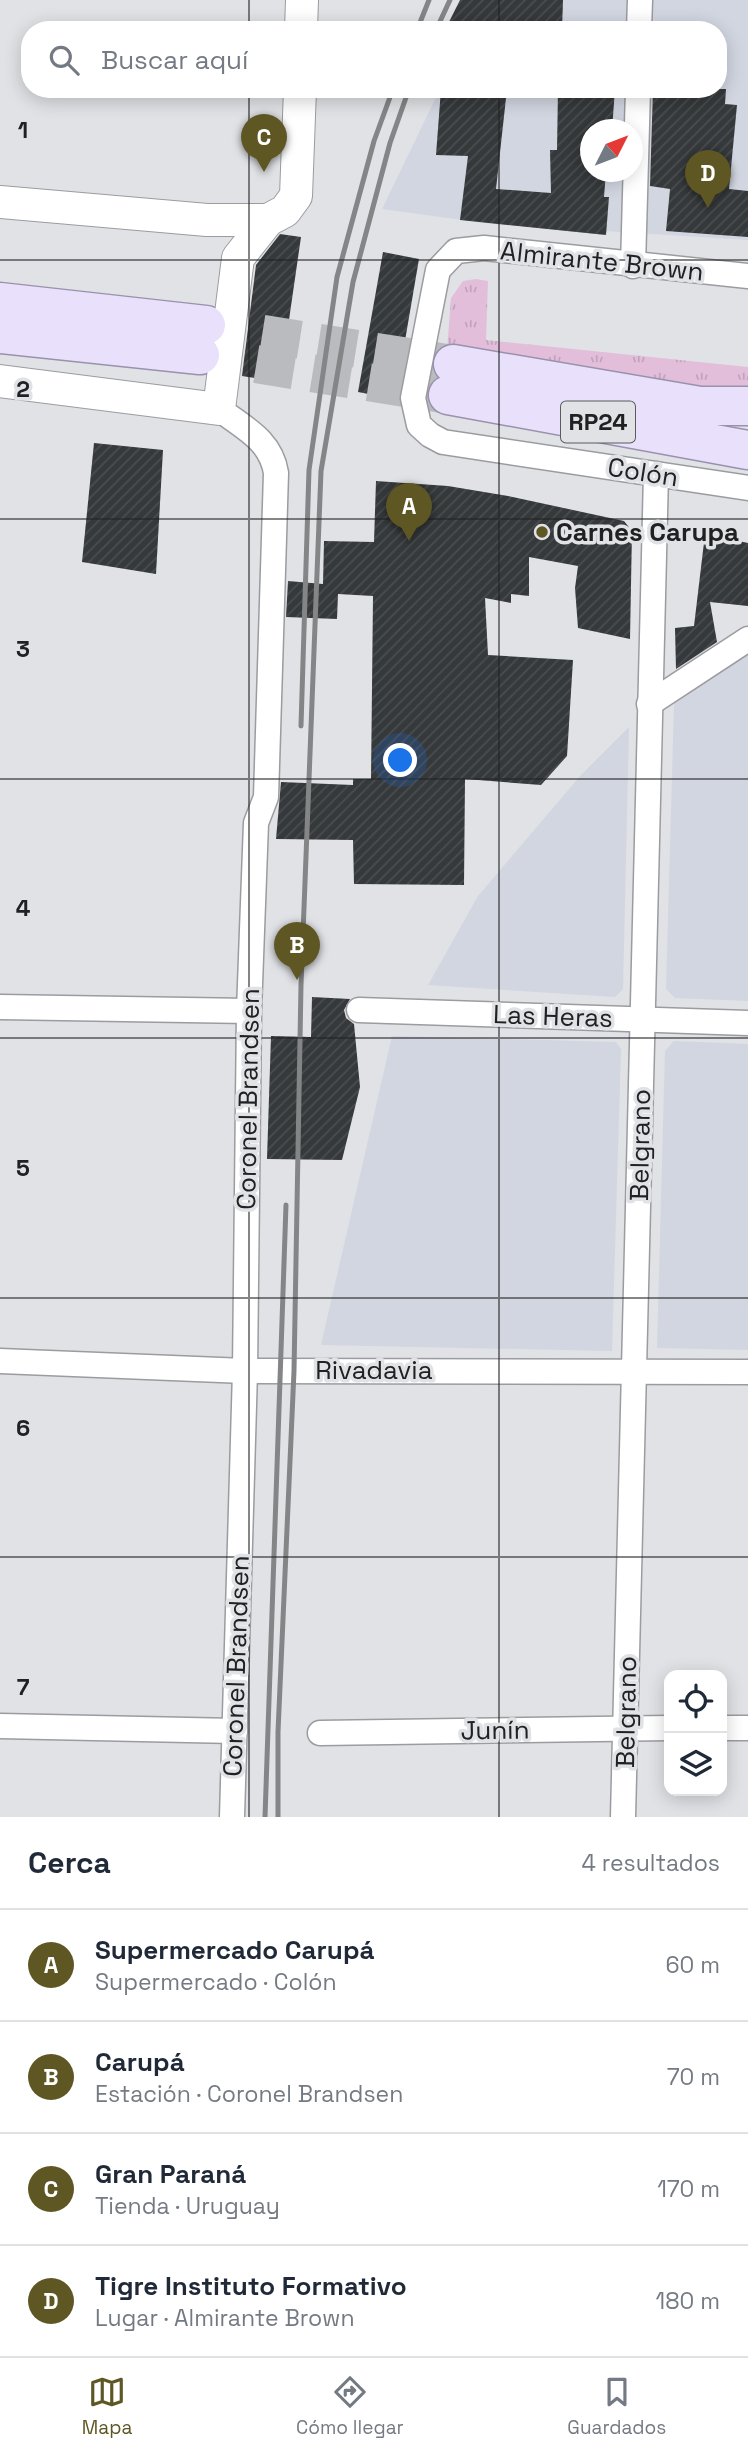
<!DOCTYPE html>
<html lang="es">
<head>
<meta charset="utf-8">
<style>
	:root { --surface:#fff; --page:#f6f6f7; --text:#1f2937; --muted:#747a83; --line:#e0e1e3; --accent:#5e5724 }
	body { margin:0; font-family:"Space Grotesk",sans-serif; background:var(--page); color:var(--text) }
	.controls { position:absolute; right:21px; bottom:21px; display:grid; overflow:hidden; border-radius:14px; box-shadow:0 4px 18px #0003 }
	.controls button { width:63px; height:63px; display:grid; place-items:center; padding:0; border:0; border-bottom:2px solid var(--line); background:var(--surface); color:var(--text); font:35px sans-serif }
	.compass { position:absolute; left:580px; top:119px; width:63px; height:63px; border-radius:50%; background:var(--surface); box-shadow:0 4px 18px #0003; rotate:48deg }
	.you { position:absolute; left:401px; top:761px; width:24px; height:24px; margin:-18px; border:5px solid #fff; border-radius:50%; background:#1a73e8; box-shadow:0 0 0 10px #1a73e833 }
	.badge { display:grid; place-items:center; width:46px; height:46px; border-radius:50%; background:var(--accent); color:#fff; font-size:23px; font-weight:700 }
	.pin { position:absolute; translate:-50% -58px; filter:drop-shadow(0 2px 4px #0008) }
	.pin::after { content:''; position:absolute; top:37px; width:24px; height:21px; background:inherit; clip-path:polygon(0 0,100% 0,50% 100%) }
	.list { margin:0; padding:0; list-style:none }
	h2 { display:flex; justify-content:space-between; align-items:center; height:91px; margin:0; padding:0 28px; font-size:30px }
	h2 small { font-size:23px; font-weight:400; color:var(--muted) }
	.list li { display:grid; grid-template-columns:46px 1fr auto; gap:21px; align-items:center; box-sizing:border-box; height:112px; padding:0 28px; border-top:2px solid var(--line) }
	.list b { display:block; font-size:26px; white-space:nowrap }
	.list p { margin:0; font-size:23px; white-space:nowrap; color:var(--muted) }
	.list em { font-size:23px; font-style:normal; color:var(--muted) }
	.icon { flex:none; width:38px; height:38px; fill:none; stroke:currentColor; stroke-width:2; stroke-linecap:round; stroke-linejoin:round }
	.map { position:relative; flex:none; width:748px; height:1817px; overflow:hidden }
	.search { position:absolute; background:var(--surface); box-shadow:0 4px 18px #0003; left:21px; right:21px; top:21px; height:77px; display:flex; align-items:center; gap:18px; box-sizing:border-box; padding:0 24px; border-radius:28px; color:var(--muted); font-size:26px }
	.sheet { height:539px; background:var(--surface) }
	nav { display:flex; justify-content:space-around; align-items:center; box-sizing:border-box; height:98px; border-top:2px solid var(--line); background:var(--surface); font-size:19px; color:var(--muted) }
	nav a { display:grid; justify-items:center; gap:4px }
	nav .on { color:var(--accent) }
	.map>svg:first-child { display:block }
	.built { fill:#d2d6e1; fill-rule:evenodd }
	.park { fill:url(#park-tufts) }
	.building { fill:url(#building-hatch) }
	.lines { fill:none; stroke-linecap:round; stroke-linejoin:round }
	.primary-tunnel { stroke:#babbbf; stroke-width:38; stroke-dasharray:38 19; stroke-linecap:butt }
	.minor-casing { stroke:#9a9ca0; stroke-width:27 }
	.tertiary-casing { stroke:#9a9ca0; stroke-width:34 }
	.primary-casing { stroke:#9a91ad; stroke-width:41 }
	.minor { stroke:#fff; stroke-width:24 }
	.tertiary { stroke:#fff; stroke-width:32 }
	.primary { stroke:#e9e1fb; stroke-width:38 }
	.rail { stroke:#838587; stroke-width:5 }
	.grid { fill:none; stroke:#202122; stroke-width:2; stroke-opacity:0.55 }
	.poi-dot { fill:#5e5724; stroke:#e0e2e6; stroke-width:2.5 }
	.labels { text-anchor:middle; stroke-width:7; stroke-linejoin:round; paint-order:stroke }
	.shield { fill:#e0e2e6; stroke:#5a5b5d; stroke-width:2 }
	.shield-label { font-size:24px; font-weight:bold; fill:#202122 }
	.street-label { font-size:26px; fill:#202122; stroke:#e0e2e6 }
	.poi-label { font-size:26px; font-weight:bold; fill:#202122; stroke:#e0e2e6; text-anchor:start }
	.grid-label { font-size:23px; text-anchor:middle; font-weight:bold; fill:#202122; stroke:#e0e2e6; stroke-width:7; stroke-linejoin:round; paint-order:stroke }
</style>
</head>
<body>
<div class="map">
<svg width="748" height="1817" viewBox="0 0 748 1817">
	<defs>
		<pattern id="park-tufts" width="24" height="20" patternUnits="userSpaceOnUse" patternTransform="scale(1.75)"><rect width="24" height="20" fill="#e3bedb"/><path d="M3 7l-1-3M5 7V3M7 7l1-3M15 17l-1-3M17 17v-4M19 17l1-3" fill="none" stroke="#c2a3bc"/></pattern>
		<pattern id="building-hatch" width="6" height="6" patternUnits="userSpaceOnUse" patternTransform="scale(1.75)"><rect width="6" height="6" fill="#36393b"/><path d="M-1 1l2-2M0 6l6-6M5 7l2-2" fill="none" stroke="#4a4d4e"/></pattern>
	</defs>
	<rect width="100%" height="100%" fill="#e0e2e6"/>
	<!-- built -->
	<g class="built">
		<path d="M484 0H748V240L492 224 382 209 440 89H718V30H469ZM590 130H632V172H590Z"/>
		<path d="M748 652V1001L675 998 666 989 674 704Z"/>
		<path d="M629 727 623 989 615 997 428 985 478 896 581 775Z"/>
		<path d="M392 1036 616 1042 621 1049 612 1351 321 1345Z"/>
		<path d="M674 1041 748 1044V1350L657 1348 665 1051Z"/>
	</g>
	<!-- park -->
	<path class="park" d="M476 279 488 281 486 340 748 367V389L719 391 447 350 451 298 463 281Z"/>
	<!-- building -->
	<g class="building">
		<path d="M460 0H563L562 30H445Z"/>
		<path d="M441 89H507L496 189 551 193 550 150H557L558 89H615L612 130H591V172H606L604 197H609L606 235 460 220 468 156 436 155Z"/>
		<path d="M653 89H726L725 104 737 105 729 189 748 191V237L666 231 670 189 650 186Z"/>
		<path d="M280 234 301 237 280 382 242 376 256 265Z"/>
		<path d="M383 252 419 259 395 399 358 392Z"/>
		<path d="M94 443 163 450 156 574 82 562Z"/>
		<path d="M376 481 448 486 508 496 624 521 632 531 630 639 578 628 575 588 578 566 529 557V596L511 594V603L485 598 488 655 573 660 567 756 541 785 465 779 464 885 354 884 353 840 276 839 281 782 353 785V779H371L373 596 338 594 337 619 286 617 288 581 323 584 324 541 374 542Z"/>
		<path d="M705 534 748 543V606L710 602 717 642 676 669 675 628 694 626Z"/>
		<path d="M312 997 350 999 344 1010 346 1018 354 1024 360 1087 342 1160 267 1159 271 1036 311 1037Z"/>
	</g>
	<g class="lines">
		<!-- primary-tunnel -->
		<g class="primary-tunnel">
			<path d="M206 325 453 364"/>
			<path d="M200 355 448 395"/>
		</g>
		<defs>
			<g id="minor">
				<path d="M639 30 640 0"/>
				<path d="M633 266 638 89"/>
				<path d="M748 276 484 248 456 251 438 270 413 398 419 425 430 435 443 442 748 488"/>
				<path d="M219 409C244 428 271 440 276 473L266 797 256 823 249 1011 245 1371 232 1817"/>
				<path d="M649 704 748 639"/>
				<path d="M0 1007 249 1011"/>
				<path d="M359 1010 748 1023"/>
				<path d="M0 1361 245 1371 748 1372"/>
				<path d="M0 1726 235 1731"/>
				<path d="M722 1728H748"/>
				<path d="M320 1733 669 1728"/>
				<path d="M623 1817 656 474"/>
			</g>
			<g id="tertiary">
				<path d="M301 30 302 0"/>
				<path d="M0 202 207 220H268"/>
				<path d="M0 381 219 409 238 258 268 220 285 211 296 196 300 89"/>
			</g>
			<g id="primary">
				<path d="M0 302 206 325"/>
				<path d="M0 334 200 355"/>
				<path d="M453 364 700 406H748"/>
				<path d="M448 395 748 450"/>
			</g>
		</defs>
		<!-- minor casing -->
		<use href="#minor" class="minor-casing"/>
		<!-- tertiary casing -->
		<use href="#tertiary" class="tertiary-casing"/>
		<!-- primary casing -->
		<use href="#primary" class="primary-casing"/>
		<!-- minor -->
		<use href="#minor" class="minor"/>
		<!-- tertiary -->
		<use href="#tertiary" class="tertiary"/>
		<!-- primary -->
		<use href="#primary" class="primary"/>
		<!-- rail -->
		<g class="rail">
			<path d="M417 30 429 0"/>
			<path d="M436 30 450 0"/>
			<path d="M301 726 309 470 337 277 374 141 393 89"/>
			<path d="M265 1817 286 1205"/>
			<path d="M278 1817V1732L294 1371 301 985 321 471 353 282 390 143 409 89"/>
		</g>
	</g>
	<!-- grid -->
	<path class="grid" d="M249 0V30M499 0V30M249 89V1817M499 89V1817M0 260H748M0 519H748M0 779H748M0 1038H748M0 1298H748M0 1557H748"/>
	<!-- markers -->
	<circle class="poi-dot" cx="542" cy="532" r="7"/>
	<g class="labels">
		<!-- shield labels -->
		<rect class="shield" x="561" y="401.5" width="74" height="41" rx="5"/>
		<g class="shield-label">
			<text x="598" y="430">RP24</text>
		</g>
		<!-- street labels -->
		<g class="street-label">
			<text transform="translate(602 261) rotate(6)" y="9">Almirante Brown</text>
			<text transform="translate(643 472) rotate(9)" y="9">Colón</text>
			<text transform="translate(553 1016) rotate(2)" y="9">Las Heras</text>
			<text transform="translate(248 1099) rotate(-89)" y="9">Coronel Brandsen</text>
			<text transform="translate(640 1145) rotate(-89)" y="9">Belgrano</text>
			<text x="374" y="1379">Rivadavia</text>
			<text transform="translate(236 1666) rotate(-88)" y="9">Coronel Brandsen</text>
			<text transform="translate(626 1712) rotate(-89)" y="9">Belgrano</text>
			<text transform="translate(495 1730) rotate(-1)" y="9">Junín</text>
		</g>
		<!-- poi labels -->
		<g class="poi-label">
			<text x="556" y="541">Carnes Carupa</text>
		</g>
	</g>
	<g class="grid-label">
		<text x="23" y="138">1</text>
		<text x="23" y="397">2</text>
		<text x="23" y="657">3</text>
		<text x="23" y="916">4</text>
		<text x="23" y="1176">5</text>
		<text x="23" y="1436">6</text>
		<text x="23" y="1695">7</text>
	</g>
</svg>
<div class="controls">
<button><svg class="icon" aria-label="locate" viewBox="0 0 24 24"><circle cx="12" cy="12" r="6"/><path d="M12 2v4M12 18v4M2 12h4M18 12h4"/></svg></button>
<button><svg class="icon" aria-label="layers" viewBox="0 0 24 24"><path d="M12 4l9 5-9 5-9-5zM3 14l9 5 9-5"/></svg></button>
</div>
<svg class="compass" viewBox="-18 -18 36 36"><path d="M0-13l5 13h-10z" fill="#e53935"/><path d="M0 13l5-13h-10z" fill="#747a83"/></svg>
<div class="you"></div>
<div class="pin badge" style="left:409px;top:541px">A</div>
<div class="pin badge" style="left:297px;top:980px">B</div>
<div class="pin badge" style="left:264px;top:172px">C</div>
<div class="pin badge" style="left:708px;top:208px">D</div>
<div class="search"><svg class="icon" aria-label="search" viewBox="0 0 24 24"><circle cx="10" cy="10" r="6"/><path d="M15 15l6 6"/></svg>Buscar aquí</div>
</div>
<section class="sheet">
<h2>Cerca<small>4 resultados</small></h2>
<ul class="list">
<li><span class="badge">A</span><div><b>Supermercado Carupá</b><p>Supermercado · Colón</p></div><em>60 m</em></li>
<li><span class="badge">B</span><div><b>Carupá</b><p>Estación · Coronel Brandsen</p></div><em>70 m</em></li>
<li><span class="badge">C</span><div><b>Gran Paraná</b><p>Tienda · Uruguay</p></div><em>170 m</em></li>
<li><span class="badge">D</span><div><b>Tigre Instituto Formativo</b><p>Lugar · Almirante Brown</p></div><em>180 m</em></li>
</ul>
</section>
<nav>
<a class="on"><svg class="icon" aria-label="map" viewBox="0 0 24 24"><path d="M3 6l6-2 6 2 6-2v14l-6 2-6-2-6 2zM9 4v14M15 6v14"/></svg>Mapa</a>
<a><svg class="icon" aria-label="directions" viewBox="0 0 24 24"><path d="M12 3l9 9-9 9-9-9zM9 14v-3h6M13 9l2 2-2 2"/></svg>Cómo llegar</a>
<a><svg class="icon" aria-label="saved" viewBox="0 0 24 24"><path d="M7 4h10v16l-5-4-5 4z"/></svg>Guardados</a>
</nav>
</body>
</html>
